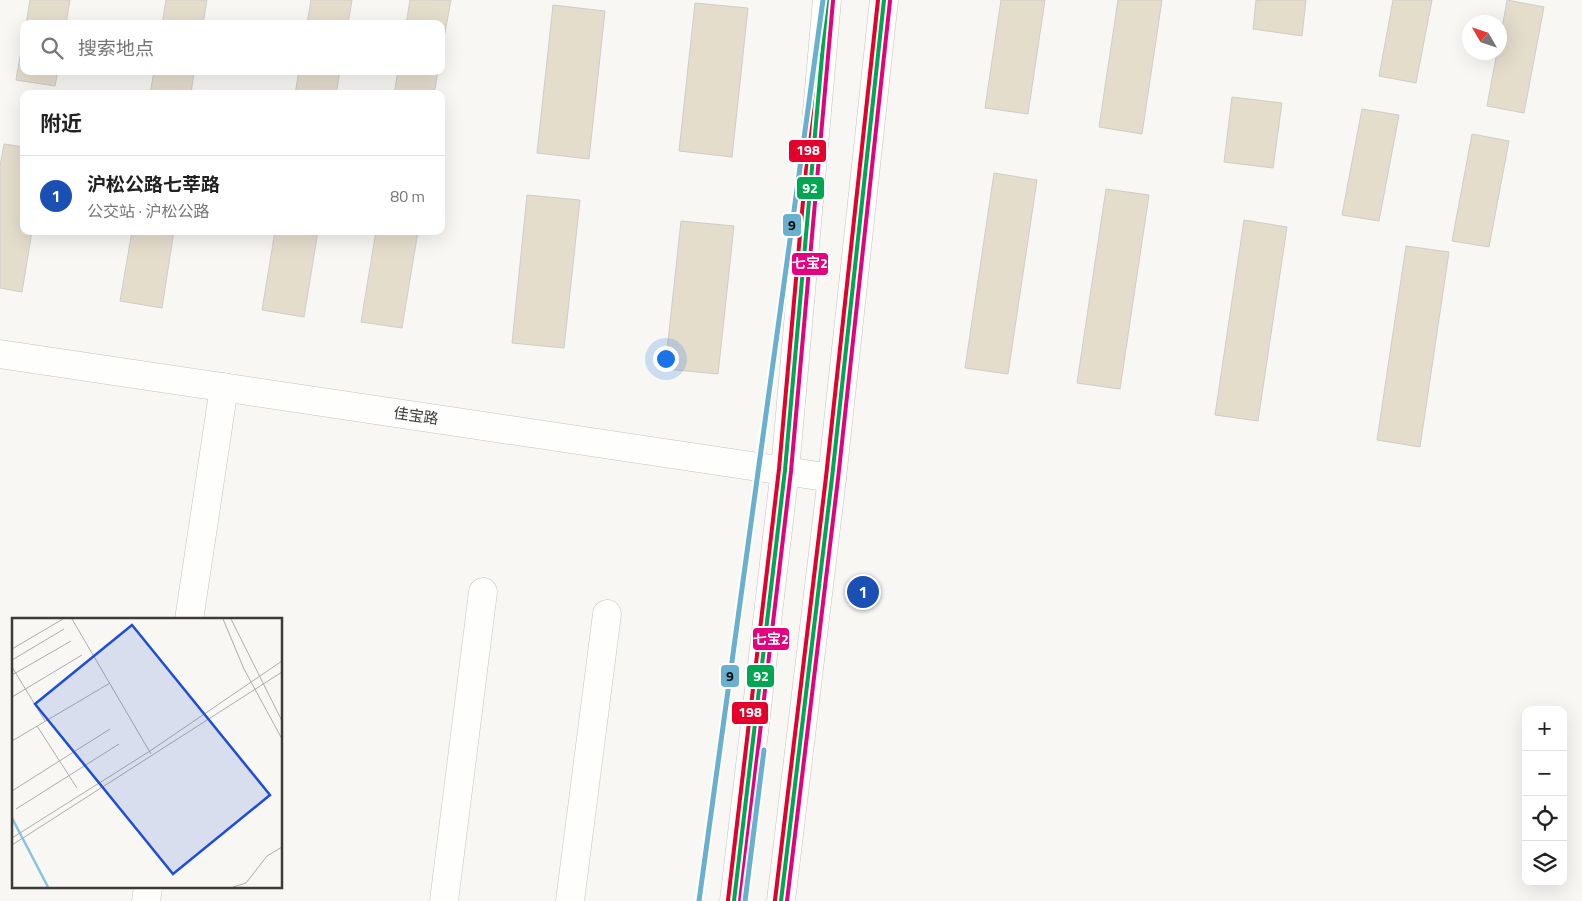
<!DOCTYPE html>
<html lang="zh">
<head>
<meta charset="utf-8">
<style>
	:root { --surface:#fff; --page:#f6f6f6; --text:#222; --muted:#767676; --line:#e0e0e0; --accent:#7f7d79 }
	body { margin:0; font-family:"Titillium Web","Noto Sans SC",sans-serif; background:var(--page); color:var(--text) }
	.controls { position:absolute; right:15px; bottom:15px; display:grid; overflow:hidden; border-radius:10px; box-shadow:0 5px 20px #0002 }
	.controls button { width:45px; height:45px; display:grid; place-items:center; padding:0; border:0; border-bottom:1px solid var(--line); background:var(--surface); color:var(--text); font:25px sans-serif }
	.compass { position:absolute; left:1462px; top:15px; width:45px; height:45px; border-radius:50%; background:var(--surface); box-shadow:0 5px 20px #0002; rotate:309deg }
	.you { position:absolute; left:665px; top:358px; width:18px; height:18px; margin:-12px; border:4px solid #fff; border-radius:50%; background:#1a73e8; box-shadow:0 0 0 8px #1a73e833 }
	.badge { display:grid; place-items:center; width:32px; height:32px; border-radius:50%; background:var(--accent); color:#fff; font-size:16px; font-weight:700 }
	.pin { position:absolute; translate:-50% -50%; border:2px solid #fff; box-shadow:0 1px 5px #0006 }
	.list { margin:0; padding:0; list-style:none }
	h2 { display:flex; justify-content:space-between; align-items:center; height:65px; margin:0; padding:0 20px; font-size:21px }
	h2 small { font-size:16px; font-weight:400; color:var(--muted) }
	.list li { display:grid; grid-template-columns:32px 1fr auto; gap:15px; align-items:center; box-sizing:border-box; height:80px; padding:0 20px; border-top:1px solid var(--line) }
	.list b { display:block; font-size:19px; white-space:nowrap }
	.list p { margin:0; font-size:16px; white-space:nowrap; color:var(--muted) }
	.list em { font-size:16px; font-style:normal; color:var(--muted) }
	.icon { flex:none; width:28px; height:28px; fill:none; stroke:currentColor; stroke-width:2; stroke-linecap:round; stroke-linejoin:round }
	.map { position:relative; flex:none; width:1582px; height:901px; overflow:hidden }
	.search { position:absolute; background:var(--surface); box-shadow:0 5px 20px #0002; left:20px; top:20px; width:425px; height:55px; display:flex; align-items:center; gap:12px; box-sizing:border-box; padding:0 18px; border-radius:10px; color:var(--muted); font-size:19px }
	.panel { position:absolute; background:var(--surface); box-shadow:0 5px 20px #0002; left:20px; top:90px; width:425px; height:145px; border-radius:10px }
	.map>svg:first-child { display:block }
	.building { fill:#e5ddcc; stroke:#cecdc9 }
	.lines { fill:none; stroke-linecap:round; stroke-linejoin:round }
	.street-casing { stroke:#c3c2bf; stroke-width:29 }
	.secondary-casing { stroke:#c3c2bf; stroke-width:29 }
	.primary-casing { stroke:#c3c2bf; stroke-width:29 }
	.street { stroke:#fefefd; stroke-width:28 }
	.secondary { stroke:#fefefd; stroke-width:28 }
	.primary { stroke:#fefefd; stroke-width:28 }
	.bus-1-casing { stroke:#fff; stroke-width:8 }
	.bus-2-casing { stroke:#fff; stroke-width:8 }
	.bus-3-casing { stroke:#fff; stroke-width:8 }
	.bus-1 { stroke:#00a651; stroke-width:4 }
	.bus-2 { stroke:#e5007d; stroke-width:4 }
	.bus-3 { stroke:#e4002b; stroke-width:4 }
	.metro-1-casing { stroke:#fff; stroke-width:9 }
	.metro-1 { stroke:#69b0ce; stroke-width:5 }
	.labels { text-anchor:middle; stroke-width:5; stroke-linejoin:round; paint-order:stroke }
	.street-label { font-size:15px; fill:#3d3b38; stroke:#fff }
	.inset-river { fill:none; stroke:#87c4e2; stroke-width:2.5 }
	.inset-road { fill:none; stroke:#aeaca8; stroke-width:1 }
	.view { fill:#1d4ed8; fill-opacity:0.15; stroke:#1d4ed8; stroke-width:2.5 }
	.inset-edge { fill:none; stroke:#3d3b38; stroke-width:2.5 }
	.line-badge { stroke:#fff; stroke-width:2 }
	.badge-label { font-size:14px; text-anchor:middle; font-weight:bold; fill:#fff }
	.pale-badge-label { font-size:14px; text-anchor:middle; font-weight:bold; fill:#111 }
</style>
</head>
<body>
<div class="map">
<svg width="1582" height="901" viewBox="0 0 1582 901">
	<rect width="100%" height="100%" fill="#f9f7f3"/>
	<!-- building -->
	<g class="building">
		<path d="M30 0H70L66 24H26Z"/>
		<path d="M166 0H207L203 24H162Z"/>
		<path d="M311 0H352L348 24H307Z"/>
		<path d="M410 0H451L441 54V24H406Z"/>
		<path d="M1001 0H1045L1028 114 985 108Z"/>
		<path d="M1118 0H1162L1142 134 1099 127Z"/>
		<path d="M1256 0H1306L1302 36 1253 29Z"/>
		<path d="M1393 0H1432L1416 83 1379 76Z"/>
		<path d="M1507 0 1544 7 1524 113 1487 106 1497 52H1500V40Z"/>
		<path d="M695 3 748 8 732 157 679 151Z"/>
		<path d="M553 5 605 11 589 159 537 153Z"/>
		<path d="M24 34V71H58L55 86 16 80Z"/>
		<path d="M154 71H194L191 94H150Z"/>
		<path d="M299 71H340L336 94H295Z"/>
		<path d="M398 71H438L434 94H394Z"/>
		<path d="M1232 97 1282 103 1273 168 1224 162Z"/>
		<path d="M1362 109 1399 115 1379 221 1342 215Z"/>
		<path d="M1472 134 1509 141 1489 247 1452 241Z"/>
		<path d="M4 144 24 147V231H32L22 292 0 288V166Z"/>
		<path d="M994 173 1037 180 1008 374 965 368Z"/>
		<path d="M1106 189 1149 195 1120 389 1077 383Z"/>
		<path d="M527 195 580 200 564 348 512 343Z"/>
		<path d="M1244 220 1287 227 1258 421 1215 415Z"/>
		<path d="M681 221 734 226 718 374 665 369Z"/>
		<path d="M132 231H174L162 308 120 301Z"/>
		<path d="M275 231H318L304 317 262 310Z"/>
		<path d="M376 231H418L402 328 361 322Z"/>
		<path d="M1406 246 1449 252 1420 447 1377 440Z"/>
	</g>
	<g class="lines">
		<defs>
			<g id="street">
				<path d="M189 620 224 387"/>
				<path d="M146 901 148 887"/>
				<path d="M444 901 483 592"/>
				<path d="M570 901 607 614"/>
			</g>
			<path id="secondary" d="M0 354 832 478"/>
			<g id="primary">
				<path d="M734 901 785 470 827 0"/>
				<path d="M781 901 832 478 884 0"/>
			</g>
		</defs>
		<!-- street casing -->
		<use href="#street" class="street-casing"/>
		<!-- secondary casing -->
		<use href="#secondary" class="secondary-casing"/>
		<!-- primary casing -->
		<use href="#primary" class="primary-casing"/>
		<!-- street -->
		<use href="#street" class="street"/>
		<!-- secondary -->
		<use href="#secondary" class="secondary"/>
		<!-- primary -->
		<use href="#primary" class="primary"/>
		<defs>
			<g id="bus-1">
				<path d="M734 901 785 470 827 0"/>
				<path d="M781 901 832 478 884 0"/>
			</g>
			<g id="bus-2">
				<path d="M740 901 791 471 833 1"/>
				<path d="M787 901 838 479 890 1"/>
			</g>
			<g id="bus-3">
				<path d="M728 900 779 469 821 0"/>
				<path d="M775 900 826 477 878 0"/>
			</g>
		</defs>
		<!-- bus-1 casing -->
		<use href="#bus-1" class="bus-1-casing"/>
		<!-- bus-2 casing -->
		<use href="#bus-2" class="bus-2-casing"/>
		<!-- bus-3 casing -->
		<use href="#bus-3" class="bus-3-casing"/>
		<!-- bus-1 -->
		<use href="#bus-1" class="bus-1"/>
		<!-- bus-2 -->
		<use href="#bus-2" class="bus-2"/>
		<!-- bus-3 -->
		<use href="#bus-3" class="bus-3"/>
		<defs>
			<g id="metro-1">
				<path d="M699 901 823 0"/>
				<path d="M745 901 764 750"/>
			</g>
		</defs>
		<!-- metro-1 casing -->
		<use href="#metro-1" class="metro-1-casing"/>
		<!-- metro-1 -->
		<use href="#metro-1" class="metro-1"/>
	</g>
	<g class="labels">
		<!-- street labels -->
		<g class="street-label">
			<text transform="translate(416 416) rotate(8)" y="5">佳宝路</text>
		</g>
	</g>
	<!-- overview -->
	<g transform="translate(12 618)">
		<rect width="270" height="270" fill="#f9f7f3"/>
		<path class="inset-river" d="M0 200 36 269"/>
		<path class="inset-road" d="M60 1 139 136M211 1 232 51 270 121M219 1 270 103M0 31 51 1M0 42 52 11M0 49 33 103M0 57 59 23M0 79 70 37M25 108 65 170M0 123 98 65M0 173 98 111M4 191 107 126M0 220 138 133 270 43M0 227 270 54M221 269 234 265 255 238 270 229"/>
		<path class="view" d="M120 7 258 177 161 256 23 86Z"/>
		<rect width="270" height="270" class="inset-edge"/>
	</g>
	<g class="line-badge">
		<rect x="788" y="139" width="39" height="24" rx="5" fill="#e4002b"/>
		<rect x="796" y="176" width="29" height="24" rx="5" fill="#00a651"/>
		<rect x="782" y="213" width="20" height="24" rx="5" fill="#69b0ce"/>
		<rect x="791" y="252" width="38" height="24" rx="5" fill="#e5007d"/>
		<rect x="752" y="627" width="38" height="24" rx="5" fill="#e5007d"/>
		<rect x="720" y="664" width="20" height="24" rx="5" fill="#69b0ce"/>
		<rect x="746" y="664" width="29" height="24" rx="5" fill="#00a651"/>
		<rect x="731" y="701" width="38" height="24" rx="5" fill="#e4002b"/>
	</g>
	<g class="badge-label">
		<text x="808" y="155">198</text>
		<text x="810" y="193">92</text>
		<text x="810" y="268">七宝2</text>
		<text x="771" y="644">七宝2</text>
		<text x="761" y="681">92</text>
		<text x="750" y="717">198</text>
	</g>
	<g class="pale-badge-label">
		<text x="792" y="230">9</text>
		<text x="730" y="681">9</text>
	</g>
</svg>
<div class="controls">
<button>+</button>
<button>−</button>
<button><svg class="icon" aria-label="locate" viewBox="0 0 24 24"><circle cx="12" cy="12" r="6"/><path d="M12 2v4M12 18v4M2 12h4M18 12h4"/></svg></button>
<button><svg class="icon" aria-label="layers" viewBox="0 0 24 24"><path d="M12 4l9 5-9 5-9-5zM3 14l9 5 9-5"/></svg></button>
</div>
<svg class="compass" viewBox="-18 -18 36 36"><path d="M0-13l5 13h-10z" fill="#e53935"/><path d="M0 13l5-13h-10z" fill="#767676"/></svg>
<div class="you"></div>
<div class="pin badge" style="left:863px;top:592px;background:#1a4fb4">1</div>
<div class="search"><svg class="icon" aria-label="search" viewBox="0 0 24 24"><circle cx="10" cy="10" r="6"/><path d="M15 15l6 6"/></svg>搜索地点</div>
<section class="panel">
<h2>附近<small></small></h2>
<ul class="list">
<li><span class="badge" style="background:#1a4fb4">1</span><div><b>沪松公路七莘路</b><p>公交站 · 沪松公路</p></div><em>80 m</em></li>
</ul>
</section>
</div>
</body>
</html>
